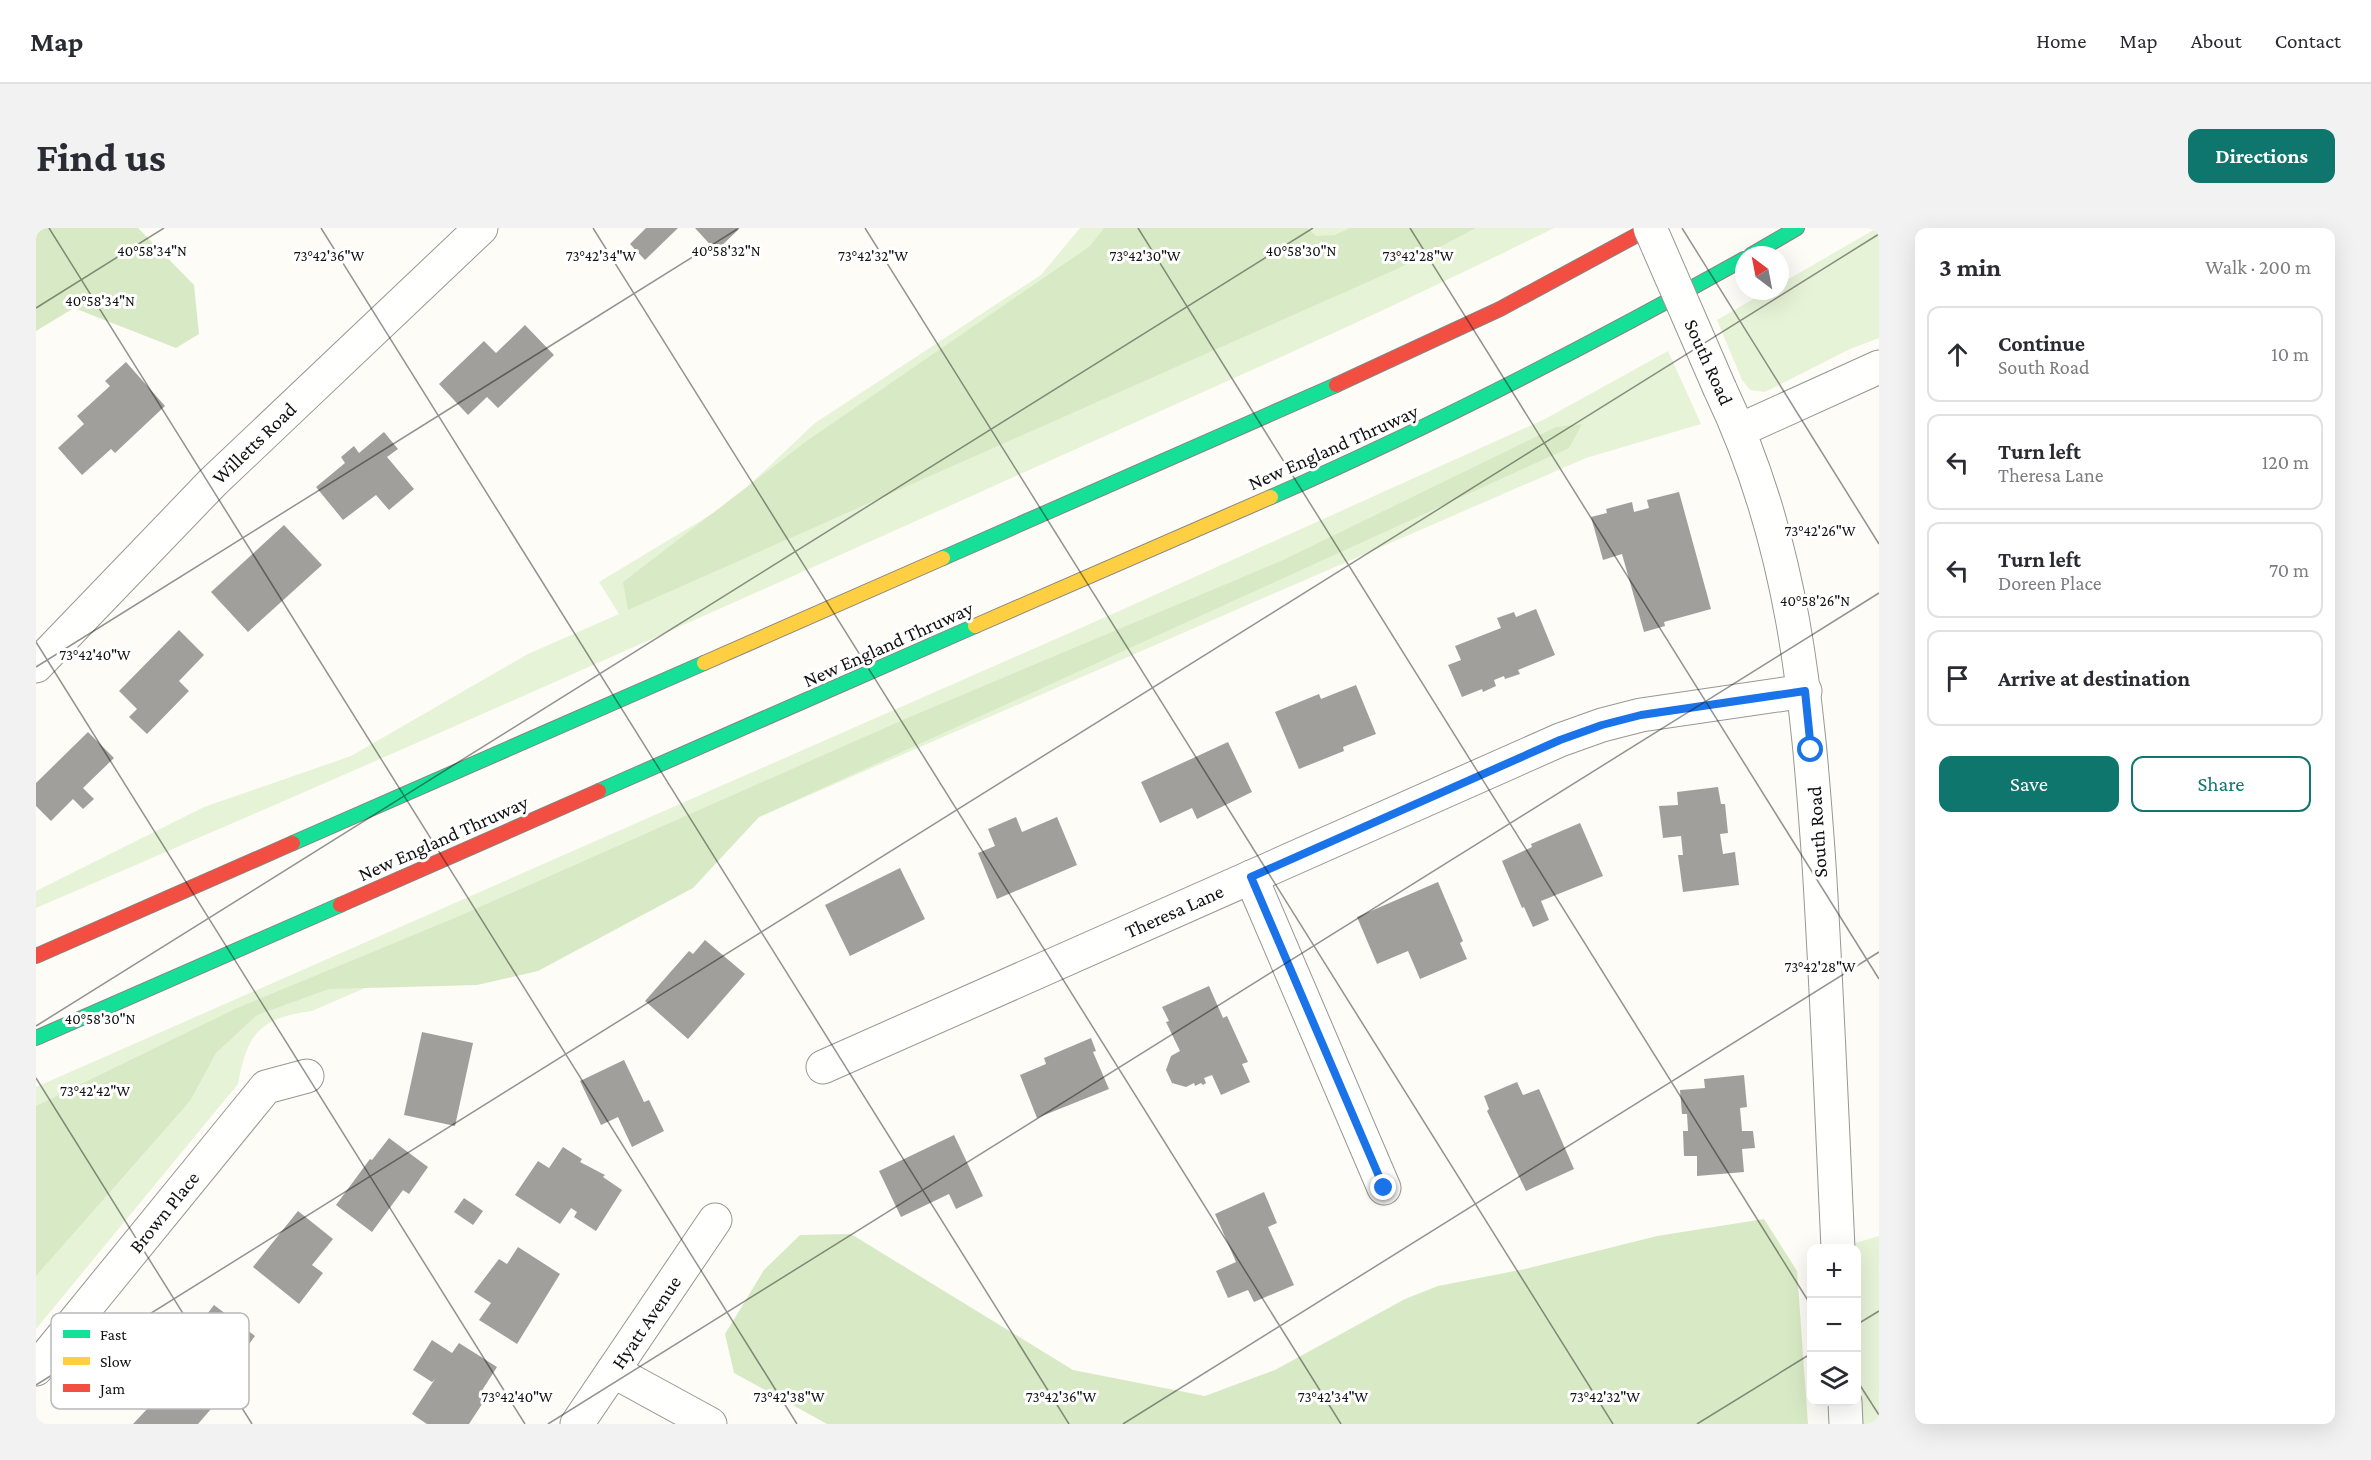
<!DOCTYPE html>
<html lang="en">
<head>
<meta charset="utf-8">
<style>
	:root { --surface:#fff; --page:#f2f2f3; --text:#2b2b33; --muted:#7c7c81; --line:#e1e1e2; --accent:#0f766e }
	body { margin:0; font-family:"Crimson Pro",serif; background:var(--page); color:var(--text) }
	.controls { position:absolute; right:18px; bottom:18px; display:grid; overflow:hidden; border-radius:12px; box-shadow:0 6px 24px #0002 }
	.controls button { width:54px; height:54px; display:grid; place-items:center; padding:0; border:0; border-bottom:2px solid var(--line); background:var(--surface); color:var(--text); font:30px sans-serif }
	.compass { position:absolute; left:1699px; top:18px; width:54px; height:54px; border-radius:50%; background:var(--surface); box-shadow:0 6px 24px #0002; rotate:328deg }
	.stop { position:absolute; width:18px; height:18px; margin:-14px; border:4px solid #1a73e8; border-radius:50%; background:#fff }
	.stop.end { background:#1a73e8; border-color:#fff; box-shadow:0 2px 6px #0008 }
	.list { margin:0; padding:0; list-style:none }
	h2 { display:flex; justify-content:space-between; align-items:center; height:78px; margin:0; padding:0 24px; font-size:26px }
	h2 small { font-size:20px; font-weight:400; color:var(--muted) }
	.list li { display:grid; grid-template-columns:39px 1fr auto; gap:18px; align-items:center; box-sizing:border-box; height:96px; margin:0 12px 12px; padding:0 12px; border:2px solid var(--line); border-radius:12px }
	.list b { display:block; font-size:22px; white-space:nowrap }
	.list p { margin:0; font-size:20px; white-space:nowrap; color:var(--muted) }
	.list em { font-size:20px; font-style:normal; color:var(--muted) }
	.actions { display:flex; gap:12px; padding:18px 24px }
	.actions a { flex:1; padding:14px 0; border:2px solid var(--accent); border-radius:12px; text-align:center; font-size:21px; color:var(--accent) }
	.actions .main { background:var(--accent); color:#fff }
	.icon { flex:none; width:33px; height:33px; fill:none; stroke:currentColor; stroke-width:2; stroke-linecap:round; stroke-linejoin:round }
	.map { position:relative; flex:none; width:1843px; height:1196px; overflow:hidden; border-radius:12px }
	header { display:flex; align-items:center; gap:36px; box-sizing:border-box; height:84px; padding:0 30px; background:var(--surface); border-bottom:2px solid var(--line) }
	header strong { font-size:28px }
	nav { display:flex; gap:33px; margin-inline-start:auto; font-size:21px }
	.intro { display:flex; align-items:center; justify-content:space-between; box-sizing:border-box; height:144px; padding:0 36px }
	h1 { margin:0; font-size:42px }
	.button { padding:15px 27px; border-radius:12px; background:var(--accent); color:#fff; font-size:21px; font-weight:700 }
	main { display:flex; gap:36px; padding:0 36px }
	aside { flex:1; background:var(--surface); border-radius:12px; box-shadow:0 6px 24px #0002 }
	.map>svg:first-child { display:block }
	.green { fill:#e7f3d7 }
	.forest { fill:#d8eac5 }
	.building { fill:#a19f9c }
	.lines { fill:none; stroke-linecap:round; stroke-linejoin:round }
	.street-casing { stroke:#979795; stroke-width:35 }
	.fast-casing { stroke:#858482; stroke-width:16 }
	.slow-casing { stroke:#858482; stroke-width:16 }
	.jam-casing { stroke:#858482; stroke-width:16 }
	.street { stroke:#fffffe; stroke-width:33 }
	.fast { stroke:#16e098; stroke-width:14 }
	.slow { stroke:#ffcf43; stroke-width:14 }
	.jam { stroke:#f24e42; stroke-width:14 }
	.street-bridge-casing { stroke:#979795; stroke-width:35; stroke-linecap:butt }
	.street-bridge { stroke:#fffffe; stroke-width:33 }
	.route { stroke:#1a73e8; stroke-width:8 }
	.ticks { fill:none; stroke:#111; stroke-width:1.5; stroke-opacity:0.45 }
	.labels { text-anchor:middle; stroke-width:6; stroke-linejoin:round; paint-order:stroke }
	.street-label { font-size:20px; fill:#111; stroke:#fff }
	.key { fill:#fff; stroke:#b8b8b8; stroke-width:1.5 }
	.key-label { font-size:16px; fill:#111 }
	.ticks-label { font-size:15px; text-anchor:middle; fill:#111; stroke:#fff; stroke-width:6; stroke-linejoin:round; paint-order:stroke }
</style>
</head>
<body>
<header>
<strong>Map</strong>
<nav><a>Home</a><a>Map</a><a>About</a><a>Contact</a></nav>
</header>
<div class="intro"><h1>Find us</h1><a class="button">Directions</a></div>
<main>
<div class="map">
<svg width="1843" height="1196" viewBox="0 0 1843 1196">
	<rect width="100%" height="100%" fill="#fdfcf7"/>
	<!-- green -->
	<g class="green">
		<path d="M1044 0H1518C1331 93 1139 176 949 262 633 404 318 544 0 680V663L168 579 315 528 492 426 583 386 563 354 694 275 779 195 1005 47Z"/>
		<path d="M1841 0H1843V110L1814 121 1729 164 1714 162 1706 152 1681 92 1731 63H1744V56Z"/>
		<path d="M1632 123 1665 196 1550 230 276 783C223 790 211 806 202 856L0 1101V859L1081 384 1509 191Z"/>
		<path d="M1843 1008V1196H1827L1819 1015Z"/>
	</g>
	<!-- forest -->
	<g class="forest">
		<path d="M0 0H102L158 57 163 106 140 120 38 80 0 103Z"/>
		<path d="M1068 0H1271L1280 8 1299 7 1314 0H1440L1361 41 592 382 587 354 772 212 1054 18Z"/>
		<path d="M1546 196 1533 220 723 589 657 660 502 743 441 757 293 761 221 787 180 825 154 873 0 1048V878L201 780 421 689 869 491 1245 333 1520 199Z"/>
		<path d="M1728 991 1761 1043 1772 1196H791L698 1145 689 1106 728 1042 764 1007 815 1006 1037 1142 1169 1168 1239 1142 1369 1071 1402 1058 1489 1041 1621 1008Z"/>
	</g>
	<!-- building -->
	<g class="building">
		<path d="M610 0H642L609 32 594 16Z"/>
		<path d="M659 0H701L702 2 680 23Z"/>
		<path d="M489 97 518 127 462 180 451 169 432 187 403 156 448 113 460 125Z"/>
		<path d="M90 134 129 178 79 225 75 221 46 247 22 220 48 196 41 188 74 158 69 153Z"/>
		<path d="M348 204 362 221 351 229 378 261 353 282 340 267 307 292 280 259 309 235 305 229 318 218 323 225Z"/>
		<path d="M1643 264 1675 381 1628 394 1629 398 1608 404 1586 326 1567 332 1555 289 1571 285 1570 281 1596 274 1598 284 1613 280 1611 272Z"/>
		<path d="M248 297 286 337 212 404 175 364Z"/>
		<path d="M1500 381 1519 427 1482 442 1484 446 1469 451 1468 448 1458 452 1460 458 1447 464 1446 461 1426 469 1412 437 1425 432 1419 418 1465 400 1461 390 1478 384 1480 389Z"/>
		<path d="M143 402 168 427 143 453 153 463 111 506 93 489 101 481 83 463Z"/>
		<path d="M1320 457 1340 506 1307 519 1308 523 1263 541 1239 484 1283 466 1285 471Z"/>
		<path d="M52 504 78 530 47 560 58 571 47 581 37 571 15 593 0 578V555Z"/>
		<path d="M1192 514 1216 564 1161 591 1156 580 1124 595 1105 554Z"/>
		<path d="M1682 559 1685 576H1689L1692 605 1684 606 1687 626 1699 624 1703 657 1647 664 1642 627H1647L1645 608 1627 610 1623 578 1642 577 1641 564Z"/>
		<path d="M980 589 986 604 1021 589 1041 637 961 671 942 625 959 618 952 601Z"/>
		<path d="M1544 595 1567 648 1505 673 1513 692 1497 699 1488 679 1486 680 1466 633 1496 619 1495 616Z"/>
		<path d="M864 640 889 691 814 728 789 677Z"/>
		<path d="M1402 654 1427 713 1424 715 1431 731 1384 751 1372 723 1341 736 1321 689Z"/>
		<path d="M669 712 709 746 652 811 609 773 653 723 657 726Z"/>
		<path d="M1173 758 1187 790 1191 788 1212 834 1206 836 1214 854 1185 867 1176 847 1168 850 1170 855 1167 857 1165 855 1159 858 1158 855 1150 859 1136 855 1130 842 1135 828 1144 823 1130 794 1133 793 1126 779Z"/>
		<path d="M386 804 437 815 419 898 368 887Z"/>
		<path d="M1055 810 1060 823 1057 824 1073 861 1001 890 984 847 1010 836 1008 830Z"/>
		<path d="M588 832 608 874 613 872 628 903 596 919 582 889 565 897 544 853Z"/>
		<path d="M1708 847 1711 879 1704 880 1706 903H1717L1719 920 1706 921 1708 944 1661 948V928H1648L1647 903H1652L1651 886H1646L1644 862 1669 860 1668 851Z"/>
		<path d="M1481 854 1487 867 1503 861 1538 941 1490 963 1451 883 1453 881 1448 868Z"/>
		<path d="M918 907 947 968 920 981 913 966 865 989 843 943Z"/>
		<path d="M353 910 392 939 373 966 367 962 336 1004 300 977 334 931 336 932Z"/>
		<path d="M527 919 546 931 544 934 569 947 567 949 586 962 560 1003 538 989 541 984 535 980 524 996 479 967 502 933 513 940Z"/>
		<path d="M1228 964 1241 995 1232 999 1258 1057 1218 1074 1212 1062 1192 1070 1180 1043 1200 1034 1179 986Z"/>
		<path d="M428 970 447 983 437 997 418 984Z"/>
		<path d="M262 983 297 1011 276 1037 287 1045 263 1076 217 1039Z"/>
		<path d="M482 1019 524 1046 481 1116 443 1092 455 1075 438 1064 463 1031 471 1036Z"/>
		<path d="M178 1077 219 1108 190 1147 149 1115Z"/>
		<path d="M396 1112 416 1125 423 1115 461 1139 445 1164 452 1167 433 1196H391L376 1186 399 1151 396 1154 377 1142Z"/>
		<path d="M128 1140 175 1181 162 1196H97L113 1179 102 1170Z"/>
	</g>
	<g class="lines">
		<defs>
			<g id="street">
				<path d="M1684 161C1758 316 1771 467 1783 636 1791 764 1796 892 1802 1020"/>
				<path d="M1704 202 1843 139"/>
				<path d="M0 438 177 254 445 0"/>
				<path d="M1215 649 1348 960"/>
				<path d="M787 839 1524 512 1566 497 1605 487 1769 463"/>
				<path d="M0 1141 230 859 271 848"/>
				<path d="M577 1143 674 1196"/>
				<path d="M1809 1174 1810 1196"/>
				<path d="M541 1196 679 992"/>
			</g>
			<g id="fast">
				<path d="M1715 27 1761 0"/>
				<path d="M1235 269C1397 198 1554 117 1708 31"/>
				<path d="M907 330 1300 157"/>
				<path d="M563 563 939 398"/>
				<path d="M257 615 668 435"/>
				<path d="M0 810 304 677"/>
			</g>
			<g id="slow">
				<path d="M939 398 1235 269"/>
				<path d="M668 435 907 330"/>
			</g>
			<g id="jam">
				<path d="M1300 157 1464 81 1614 0"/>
				<path d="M304 677 563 563"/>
				<path d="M0 728 257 615"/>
			</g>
		</defs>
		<!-- street casing -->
		<use href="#street" class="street-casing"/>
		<!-- fast casing -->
		<use href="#fast" class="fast-casing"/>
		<!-- slow casing -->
		<use href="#slow" class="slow-casing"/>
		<!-- jam casing -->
		<use href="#jam" class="jam-casing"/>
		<!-- street -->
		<use href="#street" class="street"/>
		<!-- fast -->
		<use href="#fast" class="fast"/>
		<!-- slow -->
		<use href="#slow" class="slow"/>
		<!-- jam -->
		<use href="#jam" class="jam"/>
		<defs>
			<path id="street-bridge" d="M1614 0 1684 161"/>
		</defs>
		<!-- street-bridge casing -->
		<use href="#street-bridge" class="street-bridge-casing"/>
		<!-- street-bridge -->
		<use href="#street-bridge" class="street-bridge"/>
	</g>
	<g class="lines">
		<!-- route -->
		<path class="route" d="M1348 960 1215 649 1524 512 1566 497 1605 487 1769 463 1775 522"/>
	</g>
	<!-- ticks -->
	<path class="ticks" d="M13 0 761 1196M285 0 1033 1196M557 0 1305 1196M829 0 1577 1196M1102 0 1776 1079M1374 0 1843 751M1646 0 1843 316M0 80 128 0M0 414 489 1196M0 439 703 0M0 798 1277 0M0 850 216 1196M1820 1097 1843 1083M1820 1151 1843 1187M0 1157 1843 6M512 1196 1843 365M1087 1196 1843 724M1661 1196 1776 1125"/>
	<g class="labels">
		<!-- street labels -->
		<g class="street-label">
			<text transform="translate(1673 134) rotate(66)" y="7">South Road</text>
			<text transform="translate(218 215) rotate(-44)" y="7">Willetts Road</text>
			<text transform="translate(1297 219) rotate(-24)" y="7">New England Thruway</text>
			<text transform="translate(852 416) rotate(-24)" y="7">New England Thruway</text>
			<text transform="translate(1781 604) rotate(-94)" y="7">South Road</text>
			<text transform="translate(407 610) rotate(-24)" y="7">New England Thruway</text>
			<text transform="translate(1138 683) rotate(-24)" y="7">Theresa Lane</text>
			<text transform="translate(128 984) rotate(-51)" y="7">Brown Place</text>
			<text transform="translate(610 1094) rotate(-56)" y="7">Hyatt Avenue</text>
		</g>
	</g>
	<!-- legend -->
	<rect x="15" y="1085" width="198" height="96" rx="9" class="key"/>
	<rect x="27" y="1102" width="27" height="8" fill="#16e098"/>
	<rect x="27" y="1129" width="27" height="8" fill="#ffcf43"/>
	<rect x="27" y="1156" width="27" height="8" fill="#f24e42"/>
	<g class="key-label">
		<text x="64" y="1112">Fast</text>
		<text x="64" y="1139">Slow</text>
		<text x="64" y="1166">Jam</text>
	</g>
	<g class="ticks-label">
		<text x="116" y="28">40°58'34"N</text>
		<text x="690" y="28">40°58'32"N</text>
		<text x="1265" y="28">40°58'30"N</text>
		<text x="565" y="33">73°42'34"W</text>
		<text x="293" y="33">73°42'36"W</text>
		<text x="837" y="33">73°42'32"W</text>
		<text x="1109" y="33">73°42'30"W</text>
		<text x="1382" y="33">73°42'28"W</text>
		<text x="64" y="78">40°58'34"N</text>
		<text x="1784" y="308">73°42'26"W</text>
		<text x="1779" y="378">40°58'26"N</text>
		<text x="59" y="432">73°42'40"W</text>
		<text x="1784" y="744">73°42'28"W</text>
		<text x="64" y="796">40°58'30"N</text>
		<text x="59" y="868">73°42'42"W</text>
		<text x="481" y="1174">73°42'40"W</text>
		<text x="753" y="1174">73°42'38"W</text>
		<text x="1025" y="1174">73°42'36"W</text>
		<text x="1297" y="1174">73°42'34"W</text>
		<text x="1569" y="1174">73°42'32"W</text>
	</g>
</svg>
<div class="controls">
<button>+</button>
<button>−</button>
<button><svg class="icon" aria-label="layers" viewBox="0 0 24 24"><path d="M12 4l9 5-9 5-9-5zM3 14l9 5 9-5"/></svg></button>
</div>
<svg class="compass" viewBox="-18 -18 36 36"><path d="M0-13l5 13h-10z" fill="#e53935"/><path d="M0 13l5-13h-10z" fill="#7c7c81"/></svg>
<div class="stop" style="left:1775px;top:522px"></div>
<div class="stop end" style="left:1348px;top:960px"></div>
</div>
<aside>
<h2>3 min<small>Walk · 200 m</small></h2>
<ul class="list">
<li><svg class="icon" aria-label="ahead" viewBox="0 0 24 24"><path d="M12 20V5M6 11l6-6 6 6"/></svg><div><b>Continue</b><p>South Road</p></div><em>10 m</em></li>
<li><svg class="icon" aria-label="left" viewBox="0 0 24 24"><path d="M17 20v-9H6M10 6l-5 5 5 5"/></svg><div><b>Turn left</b><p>Theresa Lane</p></div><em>120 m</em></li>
<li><svg class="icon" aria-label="left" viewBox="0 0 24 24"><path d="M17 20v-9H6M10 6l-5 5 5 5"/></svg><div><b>Turn left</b><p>Doreen Place</p></div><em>70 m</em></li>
<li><svg class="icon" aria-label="arrive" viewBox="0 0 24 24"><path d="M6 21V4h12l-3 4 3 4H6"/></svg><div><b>Arrive at destination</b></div></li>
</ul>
<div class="actions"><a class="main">Save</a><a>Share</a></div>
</aside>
</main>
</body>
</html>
